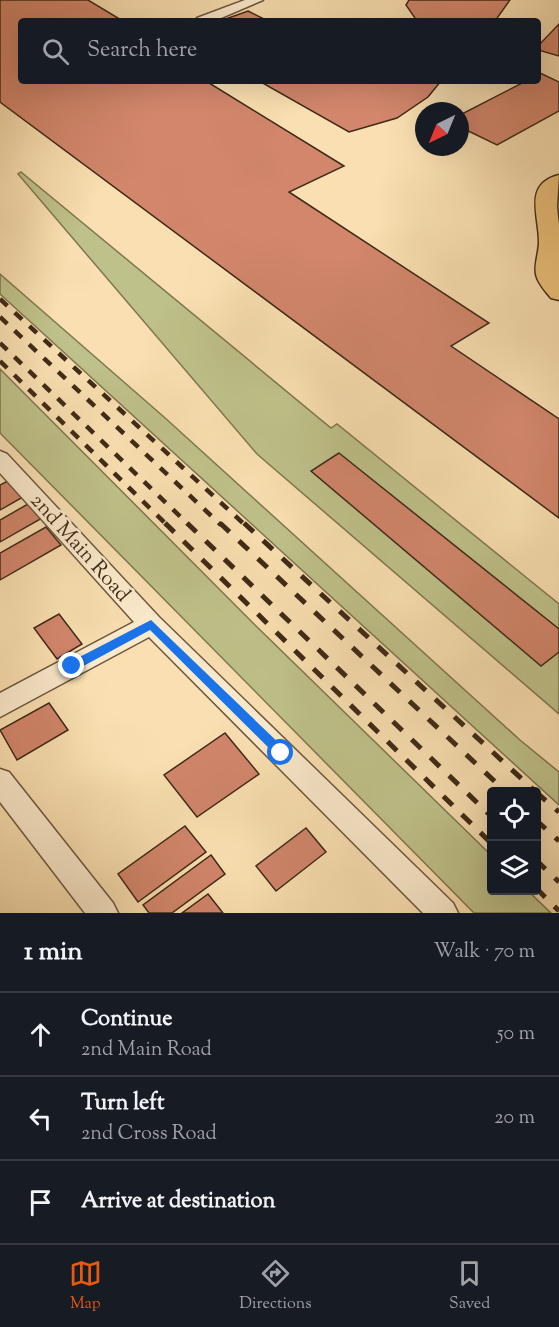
<!DOCTYPE html>
<html lang="en">
<head>
<meta charset="utf-8">
<style>
	:root { --surface:#171b24; --page:#20242c; --text:#f1f3f6; --muted:#9ea1a6; --line:#363941; --accent:#ea580c }
	body { margin:0; font-family:"Sorts Mill Goudy",serif; background:var(--page); color:var(--text) }
	.controls { position:absolute; right:18px; bottom:18px; display:grid; overflow:hidden; border-radius:6px; box-shadow:0 6px 24px #0002 }
	.controls button { width:54px; height:54px; display:grid; place-items:center; padding:0; border:0; border-bottom:2px solid var(--line); background:var(--surface); color:var(--text); font:30px sans-serif }
	.compass { position:absolute; left:415px; top:102px; width:54px; height:54px; border-radius:50%; background:var(--surface); box-shadow:0 6px 24px #0002; rotate:223deg }
	.stop { position:absolute; width:18px; height:18px; margin:-14px; border:4px solid #1a73e8; border-radius:50%; background:#fff }
	.stop.end { background:#1a73e8; border-color:#fff; box-shadow:0 2px 6px #0008 }
	.list { margin:0; padding:0; list-style:none }
	h2 { display:flex; justify-content:space-between; align-items:center; height:78px; margin:0; padding:0 24px; font-size:26px }
	h2 small { font-size:20px; font-weight:400; color:var(--muted) }
	.list li { display:grid; grid-template-columns:39px 1fr auto; gap:18px; align-items:center; box-sizing:border-box; height:84px; padding:0 24px; border-top:2px solid var(--line) }
	.list b { display:block; font-size:22px; white-space:nowrap }
	.list p { margin:0; font-size:20px; white-space:nowrap; color:var(--muted) }
	.list em { font-size:20px; font-style:normal; color:var(--muted) }
	.icon { flex:none; width:33px; height:33px; fill:none; stroke:currentColor; stroke-width:2; stroke-linecap:round; stroke-linejoin:round }
	.map { position:relative; flex:none; width:559px; height:913px; overflow:hidden }
	.search { position:absolute; background:var(--surface); box-shadow:0 6px 24px #0002; left:18px; right:18px; top:18px; height:66px; display:flex; align-items:center; gap:15px; box-sizing:border-box; padding:0 21px; border-radius:6px; color:var(--muted); font-size:22px }
	.sheet { height:330px; background:var(--surface) }
	nav { display:flex; justify-content:space-around; align-items:center; box-sizing:border-box; height:84px; border-top:2px solid var(--line); background:var(--surface); font-size:16px; color:var(--muted) }
	nav a { display:grid; justify-items:center; gap:3px }
	nav .on { color:var(--accent) }
	.map>svg:first-child { display:block }
	.green { fill:#bfc18a; stroke:#7f7650; stroke-width:1.5 }
	.building { fill:#d2866c; stroke:#3f2a17; stroke-width:1.5 }
	.lines { fill:none; stroke-linecap:round; stroke-linejoin:round }
	.minor-casing { stroke:#6e573e; stroke-width:3 }
	.major-casing { stroke:#3f2a17; stroke-width:3 }
	.minor { fill:#fbeacc; fill-rule:evenodd }
	.major { fill:#ecc078; fill-rule:evenodd }
	.rail-far1 { stroke:#3f2a17; stroke-width:4.5; stroke-dasharray:10 10; stroke-linecap:butt }
	.rail { stroke:#3f2a17; stroke-width:5; stroke-dasharray:13 13; stroke-linecap:butt }
	.route { fill:#1a73e8 }
	.labels { text-anchor:middle; stroke-width:5; stroke-linejoin:round; paint-order:stroke }
	.street-label { font-size:21px; fill:#3f2a17; stroke:#fbeacc }
</style>
</head>
<body>
<div class="map">
<svg width="559" height="913" viewBox="0 0 559 913">
	<rect width="100%" height="100%" fill="#f9dfb1"/>
	<filter id="stains"><feTurbulence type="fractalNoise" baseFrequency=".00333" numOctaves="4"/><feColorMatrix values="0 0 0 0 .2 0 0 0 0 .09 0 0 0 0 .02 0 0 0 .5 -.17"/></filter>
	<radialGradient id="worn" r=".72"><stop offset=".6" stop-color="#630" stop-opacity="0"/><stop offset="1" stop-color="#630" stop-opacity=".3"/></radialGradient>
	<!-- green -->
	<g class="green">
		<path d="M21 172 331 428 337 424 559 604V714L257 454 18 174Z"/>
		<path d="M0 274 164 417 520 740 559 772V805L0 294Z"/>
		<path d="M0 369 255 625 491 855 492 890 528 891 551 913H474L0 433Z"/>
	</g>
	<!-- building -->
	<g class="building">
		<path d="M0 0H88L123 21H21V81H206L344 166 289 192 489 323 451 346 559 419V518L0 102Z"/>
		<path d="M409 0H510L495 21H417L406 5Z"/>
		<path d="M248 11 268 21H220Z"/>
		<path d="M559 24V56L538 50V46Z"/>
		<path d="M540 73 559 82V111L497 145 460 127V115L526 81H538V75Z"/>
		<path d="M259 81H441L428 97 397 118 349 132Z"/>
		<path d="M339 453 559 629V652L541 666 311 471Z"/>
		<path d="M8 481 23 497 0 510V485Z"/>
		<path d="M28 504 42 518 0 542V520Z"/>
		<path d="M46 527 61 545 0 580V553Z"/>
		<path d="M59 614 82 644 57 659 34 628Z"/>
		<path d="M49 703 68 730 17 760 0 730Z"/>
		<path d="M225 733 259 774 197 817 164 775Z"/>
		<path d="M185 826 206 852 138 902 118 874Z"/>
		<path d="M306 828 326 852 276 891 256 866Z"/>
		<path d="M211 855 225 874 172 913H149L143 905Z"/>
		<path d="M208 894 223 913H182Z"/>
	</g>
	<g class="lines">
		<defs>
			<g id="minor">
				<path d="M245 0H263L214 21H195L197 18Z"/>
				<path d="M0 451 7 454 159 617 453 903 458 913H423L149 637 0 717V693L134 622 0 473Z"/>
				<path d="M0 769 9 772 113 903 118 913H85L0 802Z"/>
			</g>
			<path id="major" d="M559 175 557 207 559 225V300L551 298C546 292 537 282 536 274 534 265 539 252 539 242 539 215 523 184 559 175Z"/>
		</defs>
		<!-- minor casing -->
		<use href="#minor" class="minor-casing"/>
		<!-- major casing -->
		<use href="#major" class="major-casing"/>
		<!-- minor -->
		<use href="#minor" class="minor"/>
		<!-- major -->
		<use href="#major" class="major"/>
		<!-- rail-far1 -->
		<g class="rail-far1">
			<path d="M0 299 245 525"/>
			<path d="M0 317 221 525"/>
			<path d="M0 343 189 525"/>
			<path d="M0 361 167 525"/>
		</g>
		<!-- rail -->
		<g class="rail">
			<path d="M165 523 492 844"/>
			<path d="M187 523 492 817"/>
			<path d="M220 523 506 792"/>
			<path d="M244 523 536 792"/>
			<path d="M536 792 559 812"/>
			<path d="M536 820 559 841"/>
			<path d="M536 860 559 882"/>
			<path d="M536 888 559 911"/>
		</g>
	</g>
	<!-- route -->
	<path class="route" d="M151 620 285 749V756H277L150 630 76 670H68V663Z"/>
	<g class="labels">
		<!-- street labels -->
		<g class="street-label">
			<text transform="translate(81 547) rotate(48)" y="7">2nd Main Road</text>
		</g>
	</g>
	<rect width="100%" height="100%" filter="url(#stains)"/>
	<rect width="100%" height="100%" fill="url(#worn)"/>
</svg>
<div class="controls">
<button><svg class="icon" aria-label="locate" viewBox="0 0 24 24"><circle cx="12" cy="12" r="6"/><path d="M12 2v4M12 18v4M2 12h4M18 12h4"/></svg></button>
<button><svg class="icon" aria-label="layers" viewBox="0 0 24 24"><path d="M12 4l9 5-9 5-9-5zM3 14l9 5 9-5"/></svg></button>
</div>
<svg class="compass" viewBox="-18 -18 36 36"><path d="M0-13l5 13h-10z" fill="#e53935"/><path d="M0 13l5-13h-10z" fill="#9ea1a6"/></svg>
<div class="stop" style="left:281px;top:753px"></div>
<div class="stop end" style="left:72px;top:666px"></div>
<div class="search"><svg class="icon" aria-label="search" viewBox="0 0 24 24"><circle cx="10" cy="10" r="6"/><path d="M15 15l6 6"/></svg>Search here</div>
</div>
<section class="sheet">
<h2>1 min<small>Walk · 70 m</small></h2>
<ul class="list">
<li><svg class="icon" aria-label="ahead" viewBox="0 0 24 24"><path d="M12 20V5M6 11l6-6 6 6"/></svg><div><b>Continue</b><p>2nd Main Road</p></div><em>50 m</em></li>
<li><svg class="icon" aria-label="left" viewBox="0 0 24 24"><path d="M17 20v-9H6M10 6l-5 5 5 5"/></svg><div><b>Turn left</b><p>2nd Cross Road</p></div><em>20 m</em></li>
<li><svg class="icon" aria-label="arrive" viewBox="0 0 24 24"><path d="M6 21V4h12l-3 4 3 4H6"/></svg><div><b>Arrive at destination</b></div></li>
</ul>
</section>
<nav>
<a class="on"><svg class="icon" aria-label="map" viewBox="0 0 24 24"><path d="M3 6l6-2 6 2 6-2v14l-6 2-6-2-6 2zM9 4v14M15 6v14"/></svg>Map</a>
<a><svg class="icon" aria-label="directions" viewBox="0 0 24 24"><path d="M12 3l9 9-9 9-9-9zM9 14v-3h6M13 9l2 2-2 2"/></svg>Directions</a>
<a><svg class="icon" aria-label="saved" viewBox="0 0 24 24"><path d="M7 4h10v16l-5-4-5 4z"/></svg>Saved</a>
</nav>
</body>
</html>
